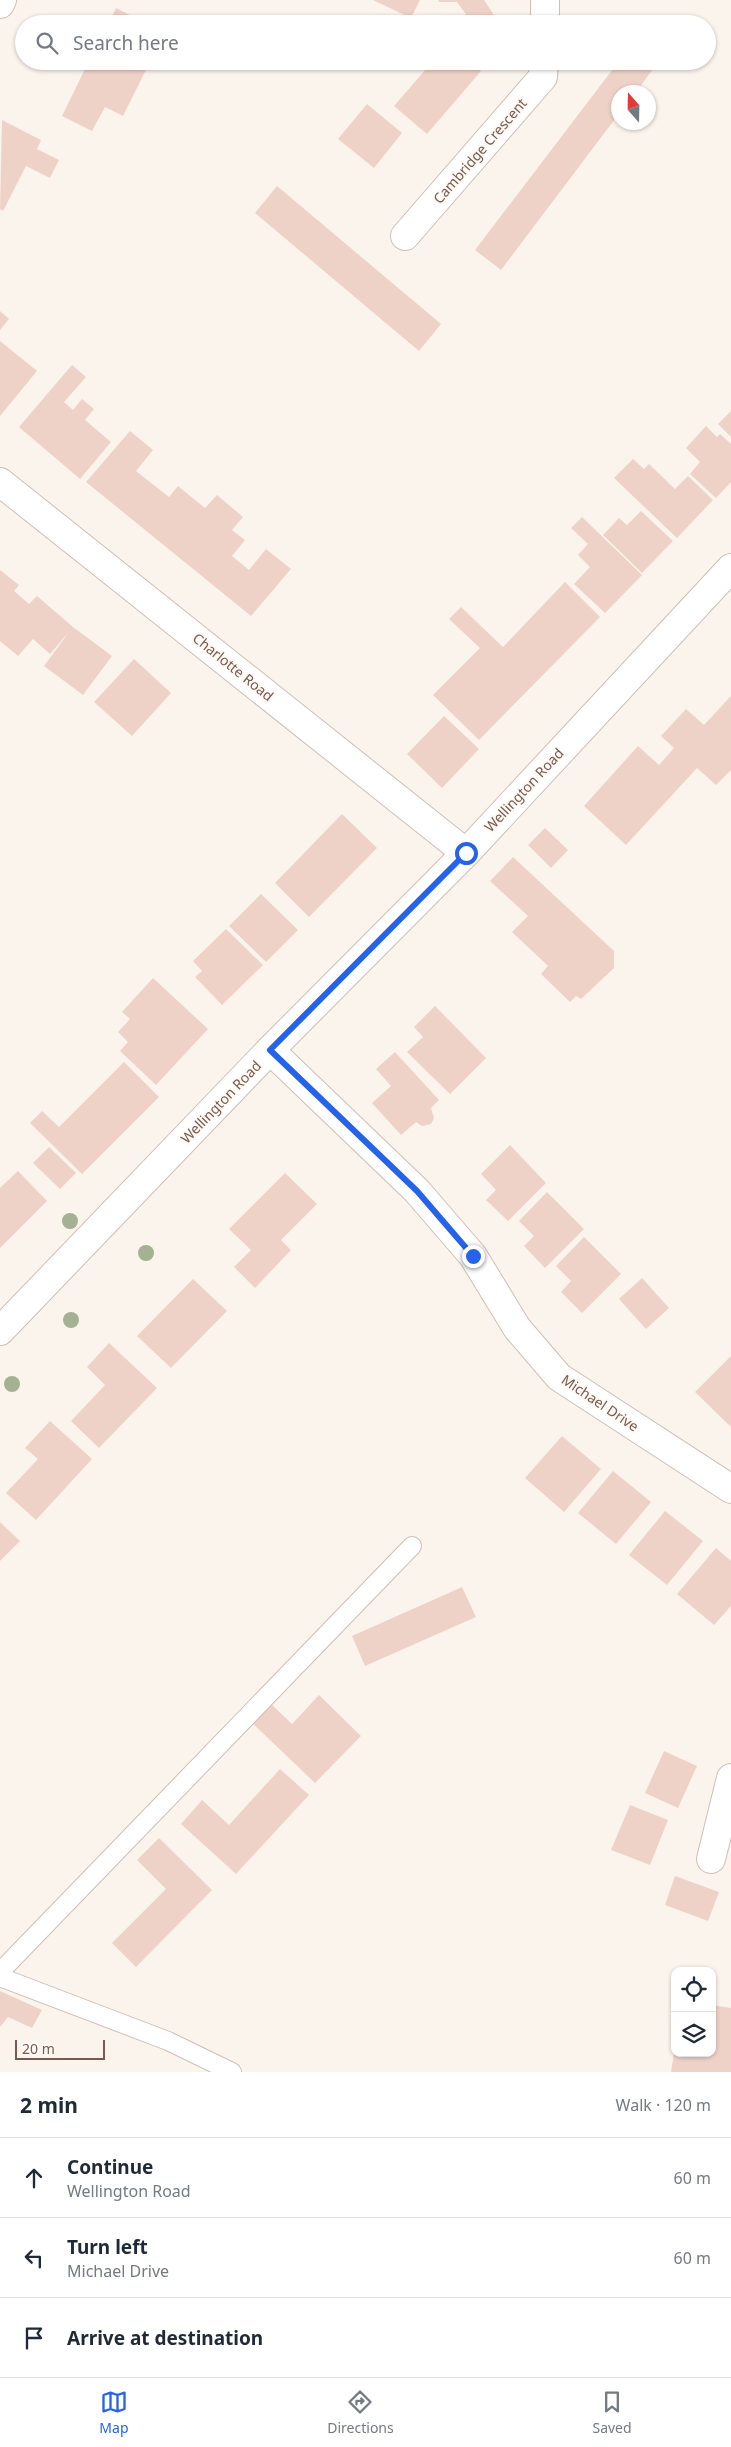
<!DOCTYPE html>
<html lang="en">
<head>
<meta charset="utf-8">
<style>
	:root { --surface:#fff; --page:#f6f6f7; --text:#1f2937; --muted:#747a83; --line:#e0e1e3; --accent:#2563eb }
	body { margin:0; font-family:"Noto Sans",sans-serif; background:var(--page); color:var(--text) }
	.controls { position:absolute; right:15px; bottom:15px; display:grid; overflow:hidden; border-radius:10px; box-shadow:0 1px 4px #0004 }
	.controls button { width:45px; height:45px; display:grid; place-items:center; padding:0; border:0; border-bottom:1px solid var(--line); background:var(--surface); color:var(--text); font:25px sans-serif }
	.compass { position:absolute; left:611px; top:85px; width:45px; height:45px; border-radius:50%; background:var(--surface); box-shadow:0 1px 4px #0004; rotate:340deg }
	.scale { position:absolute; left:15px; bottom:12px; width:90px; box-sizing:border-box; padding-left:5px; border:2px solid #765a51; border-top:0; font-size:14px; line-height:18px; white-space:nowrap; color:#765a51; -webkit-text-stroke:4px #fef9f3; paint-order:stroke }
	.stop { position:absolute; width:15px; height:15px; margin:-11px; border:4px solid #2563eb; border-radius:50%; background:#fff }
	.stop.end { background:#2563eb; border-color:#fff; box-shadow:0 1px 5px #0008 }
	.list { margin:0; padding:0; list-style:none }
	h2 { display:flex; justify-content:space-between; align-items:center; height:65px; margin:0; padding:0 20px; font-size:21px }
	h2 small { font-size:16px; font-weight:400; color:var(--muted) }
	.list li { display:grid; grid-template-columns:32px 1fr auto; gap:15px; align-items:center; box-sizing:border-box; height:80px; padding:0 20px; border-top:1px solid var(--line) }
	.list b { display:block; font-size:19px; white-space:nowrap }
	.list p { margin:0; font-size:16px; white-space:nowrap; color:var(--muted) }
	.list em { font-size:16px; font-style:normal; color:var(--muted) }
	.icon { flex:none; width:28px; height:28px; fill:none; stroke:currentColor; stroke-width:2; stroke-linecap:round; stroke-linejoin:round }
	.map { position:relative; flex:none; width:731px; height:2072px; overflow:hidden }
	.search { position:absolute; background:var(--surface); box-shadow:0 1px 4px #0004; left:15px; right:15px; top:15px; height:55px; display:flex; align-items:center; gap:12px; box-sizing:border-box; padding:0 18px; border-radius:28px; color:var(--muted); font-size:19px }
	.sheet { height:305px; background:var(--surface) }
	nav { display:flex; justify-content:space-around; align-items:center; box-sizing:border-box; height:70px; border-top:1px solid var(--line); background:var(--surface); font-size:14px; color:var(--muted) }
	nav a { display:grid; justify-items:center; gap:2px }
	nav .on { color:var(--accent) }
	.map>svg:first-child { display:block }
	.building { fill:#efd2c7 }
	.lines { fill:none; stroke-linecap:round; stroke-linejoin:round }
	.service-casing { stroke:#d0beb5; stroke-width:20 }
	.minor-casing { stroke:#d0beb5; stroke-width:30 }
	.tertiary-casing { stroke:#d0beb5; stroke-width:30 }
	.service { stroke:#fff; stroke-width:18 }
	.minor { stroke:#fff; stroke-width:28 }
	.tertiary { stroke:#fff; stroke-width:28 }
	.tree { fill:#a5b193 }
	.route { stroke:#2563eb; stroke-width:6 }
	.labels { text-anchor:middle; stroke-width:4; stroke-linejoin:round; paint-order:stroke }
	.street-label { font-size:14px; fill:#765a51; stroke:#fef9f3 }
</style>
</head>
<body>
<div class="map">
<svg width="731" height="2072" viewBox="0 0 731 2072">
	<rect width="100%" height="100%" fill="#fbf4ed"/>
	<!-- building -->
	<g class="building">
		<path d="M373 0H420L411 18Z"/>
		<path d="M439 0H484L500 24H473L457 2H438Z"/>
		<path d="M116 8 148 24H108Z"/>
		<path d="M89 61H134L147 68 123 116 105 107 92 131 62 116Z"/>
		<path d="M433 61H468L481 71 427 134 394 106Z"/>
		<path d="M619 61H651L656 65 636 92H618V115L501 270 475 250Z"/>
		<path d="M367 104 402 133 374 168 338 139Z"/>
		<path d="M2 120 41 140 37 149 59 160 50 178 26 166 3 211 0 209Z"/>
		<path d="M277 186 441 324 419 351 255 213Z"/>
		<path d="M0 311 9 319 0 330Z"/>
		<path d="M0 341 37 371 0 416Z"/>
		<path d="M72 365 86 377 64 402 73 410 82 399 94 409 85 420 111 442 80 479 19 427Z"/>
		<path d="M731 411V437L718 424Z"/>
		<path d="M706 426 717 437 720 434 731 444V482L716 498 690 474 700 462 686 448Z"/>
		<path d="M130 431 153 450 136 471 169 497 178 486 205 508 217 495 243 517 232 530 245 540 232 556 249 570 266 549 291 569 251 616 86 482Z"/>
		<path d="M633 459 644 469 649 464 675 489 688 476 713 500 677 538 614 478Z"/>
		<path d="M641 511 673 541 642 573 603 535 619 518 627 525Z"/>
		<path d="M582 517 642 575 605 613 574 584 590 567 578 555 588 544 571 528Z"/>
		<path d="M0 570 19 585 14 591 29 604 37 596 73 627 112 656 83 695 44 666 69 632 50 654 33 639 18 656 0 641Z"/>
		<path d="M565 582 600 617 479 740 433 695 480 648 449 619 461 607 503 647Z"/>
		<path d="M134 659 171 693 132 736 94 702Z"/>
		<path d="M731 696V770L716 785 697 768 626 845 584 806 638 746 659 765 674 748 661 736 686 709 704 725Z"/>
		<path d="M444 716 479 749 442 788 407 754Z"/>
		<path d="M342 814 377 848 309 917 275 883Z"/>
		<path d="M545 828 568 850 551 868 528 845Z"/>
		<path d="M513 857 614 951V968L581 999 576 996 570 1002 541 974 548 966 512 932 528 916 490 881Z"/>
		<path d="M261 894 298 930 266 962 229 926Z"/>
		<path d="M226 929 263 965 222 1005 195 977 202 971 193 961Z"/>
		<path d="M153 978 208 1029 156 1085 120 1051 128 1042 118 1032 130 1019 122 1012Z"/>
		<path d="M435 1006 486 1058 450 1094 407 1052 423 1037 414 1027Z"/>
		<path d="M395 1052 439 1100 431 1108 434 1118 431 1124 422 1126 416 1122 401 1135 372 1103 391 1086 376 1069Z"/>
		<path d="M124 1062 159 1097 82 1174 30 1123 42 1111 59 1127Z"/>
		<path d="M510 1145 546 1183 508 1221 486 1200 496 1190 481 1174Z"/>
		<path d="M49 1147 76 1173 60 1189 33 1163Z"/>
		<path d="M18 1171 47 1201 0 1248V1188Z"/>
		<path d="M285 1173 317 1204 281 1240 291 1250 255 1288 234 1267 251 1250 229 1229Z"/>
		<path d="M547 1192 584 1229 545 1268 524 1246 534 1236 519 1221Z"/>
		<path d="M584 1237 621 1274 582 1313 561 1292 571 1281 556 1266Z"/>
		<path d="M642 1278 669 1308 646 1329 619 1299Z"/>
		<path d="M193 1279 227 1311 171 1368 137 1336Z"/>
		<path d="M109 1343 157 1388 99 1448 71 1421 105 1385 87 1367Z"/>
		<path d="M731 1356V1427L695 1392Z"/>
		<path d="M50 1421 92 1459 36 1520 6 1493 38 1459 25 1448Z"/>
		<path d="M562 1436 601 1469 564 1512 525 1478Z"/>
		<path d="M613 1471 651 1502 616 1544 578 1513Z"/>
		<path d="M665 1511 703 1541 667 1585 629 1555Z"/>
		<path d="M0 1522 20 1541 0 1561Z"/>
		<path d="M716 1548 731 1561V1606L714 1625 677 1594Z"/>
		<path d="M462 1587 476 1617 365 1666 352 1636Z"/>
		<path d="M319 1695 361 1736 315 1783 250 1721 268 1701 292 1724Z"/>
		<path d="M664 1751 697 1766 678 1808 645 1793Z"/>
		<path d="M280 1769 309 1795 236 1874 181 1824 202 1800 229 1825Z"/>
		<path d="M630 1805 668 1820 650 1865 611 1850Z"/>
		<path d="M159 1838 212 1890 136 1967 112 1943 166 1889 137 1860Z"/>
		<path d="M675 1876 719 1892 708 1921 665 1905Z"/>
		<path d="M0 1991 42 2010 32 2028 8 2017 0 2027Z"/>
		<path d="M712 2005 731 2008V2072H671L674 2053H712Z"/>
	</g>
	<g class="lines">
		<defs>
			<g id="service">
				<path d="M0 1972 412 1546"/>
				<path d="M0 1977 168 2041 232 2072"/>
			</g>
			<g id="minor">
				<path d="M0 4 2 0"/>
				<path d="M545 24V0"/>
				<path d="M405 236 543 77 544 61"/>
				<path d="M0 482 466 853"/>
				<path d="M270 1050 417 1191 473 1256 517 1328 559 1377 731 1489"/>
				<path d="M711 1859 731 1778"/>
			</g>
			<path id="tertiary" d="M0 1331 270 1050 466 853 731 568"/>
		</defs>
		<!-- service casing -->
		<use href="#service" class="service-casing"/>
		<!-- minor casing -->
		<use href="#minor" class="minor-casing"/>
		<!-- tertiary casing -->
		<use href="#tertiary" class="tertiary-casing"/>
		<!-- service -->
		<use href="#service" class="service"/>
		<!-- minor -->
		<use href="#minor" class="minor"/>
		<!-- tertiary -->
		<use href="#tertiary" class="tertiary"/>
	</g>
	<!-- trees -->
	<g class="tree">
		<circle cx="70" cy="1221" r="8"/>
		<circle cx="146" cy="1253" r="8"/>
		<circle cx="71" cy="1320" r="8"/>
		<circle cx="12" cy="1384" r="8"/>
	</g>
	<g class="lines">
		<!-- route -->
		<path class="route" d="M466 853 270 1050 417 1191 473 1256"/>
	</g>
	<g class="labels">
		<!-- street labels -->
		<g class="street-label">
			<text transform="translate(480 151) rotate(-49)" y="5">Cambridge Crescent</text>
			<text transform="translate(233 667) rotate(39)" y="5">Charlotte Road</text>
			<text transform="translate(524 790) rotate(-47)" y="5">Wellington Road</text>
			<text transform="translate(221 1102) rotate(-46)" y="5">Wellington Road</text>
			<text transform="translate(600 1403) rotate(34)" y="5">Michael Drive</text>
		</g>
	</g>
</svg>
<div class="controls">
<button><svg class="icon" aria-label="locate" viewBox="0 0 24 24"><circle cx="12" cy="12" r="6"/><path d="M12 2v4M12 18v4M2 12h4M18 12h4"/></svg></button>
<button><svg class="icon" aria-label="layers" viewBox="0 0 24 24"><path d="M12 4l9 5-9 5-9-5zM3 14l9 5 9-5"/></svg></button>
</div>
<svg class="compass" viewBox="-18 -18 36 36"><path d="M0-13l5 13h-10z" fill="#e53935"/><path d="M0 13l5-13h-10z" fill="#747a83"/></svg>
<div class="scale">20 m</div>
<div class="stop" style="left:466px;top:853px"></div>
<div class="stop end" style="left:473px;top:1256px"></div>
<div class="search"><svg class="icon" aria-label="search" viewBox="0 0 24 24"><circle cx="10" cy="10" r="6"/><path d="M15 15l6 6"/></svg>Search here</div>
</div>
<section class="sheet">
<h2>2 min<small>Walk · 120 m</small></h2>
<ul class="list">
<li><svg class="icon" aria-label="ahead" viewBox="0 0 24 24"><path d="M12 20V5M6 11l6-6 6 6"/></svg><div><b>Continue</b><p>Wellington Road</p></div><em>60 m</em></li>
<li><svg class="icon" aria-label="left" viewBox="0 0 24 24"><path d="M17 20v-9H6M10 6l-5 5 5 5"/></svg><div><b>Turn left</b><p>Michael Drive</p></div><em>60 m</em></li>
<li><svg class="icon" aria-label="arrive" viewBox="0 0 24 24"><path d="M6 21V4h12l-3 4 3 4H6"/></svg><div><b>Arrive at destination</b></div></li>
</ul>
</section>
<nav>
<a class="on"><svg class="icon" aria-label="map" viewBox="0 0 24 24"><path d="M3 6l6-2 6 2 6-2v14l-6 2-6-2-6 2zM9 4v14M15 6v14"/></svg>Map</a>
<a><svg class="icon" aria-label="directions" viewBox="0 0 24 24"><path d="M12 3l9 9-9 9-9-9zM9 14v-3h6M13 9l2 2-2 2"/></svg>Directions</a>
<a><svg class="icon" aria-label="saved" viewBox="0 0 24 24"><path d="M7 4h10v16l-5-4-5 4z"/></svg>Saved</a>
</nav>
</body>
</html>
